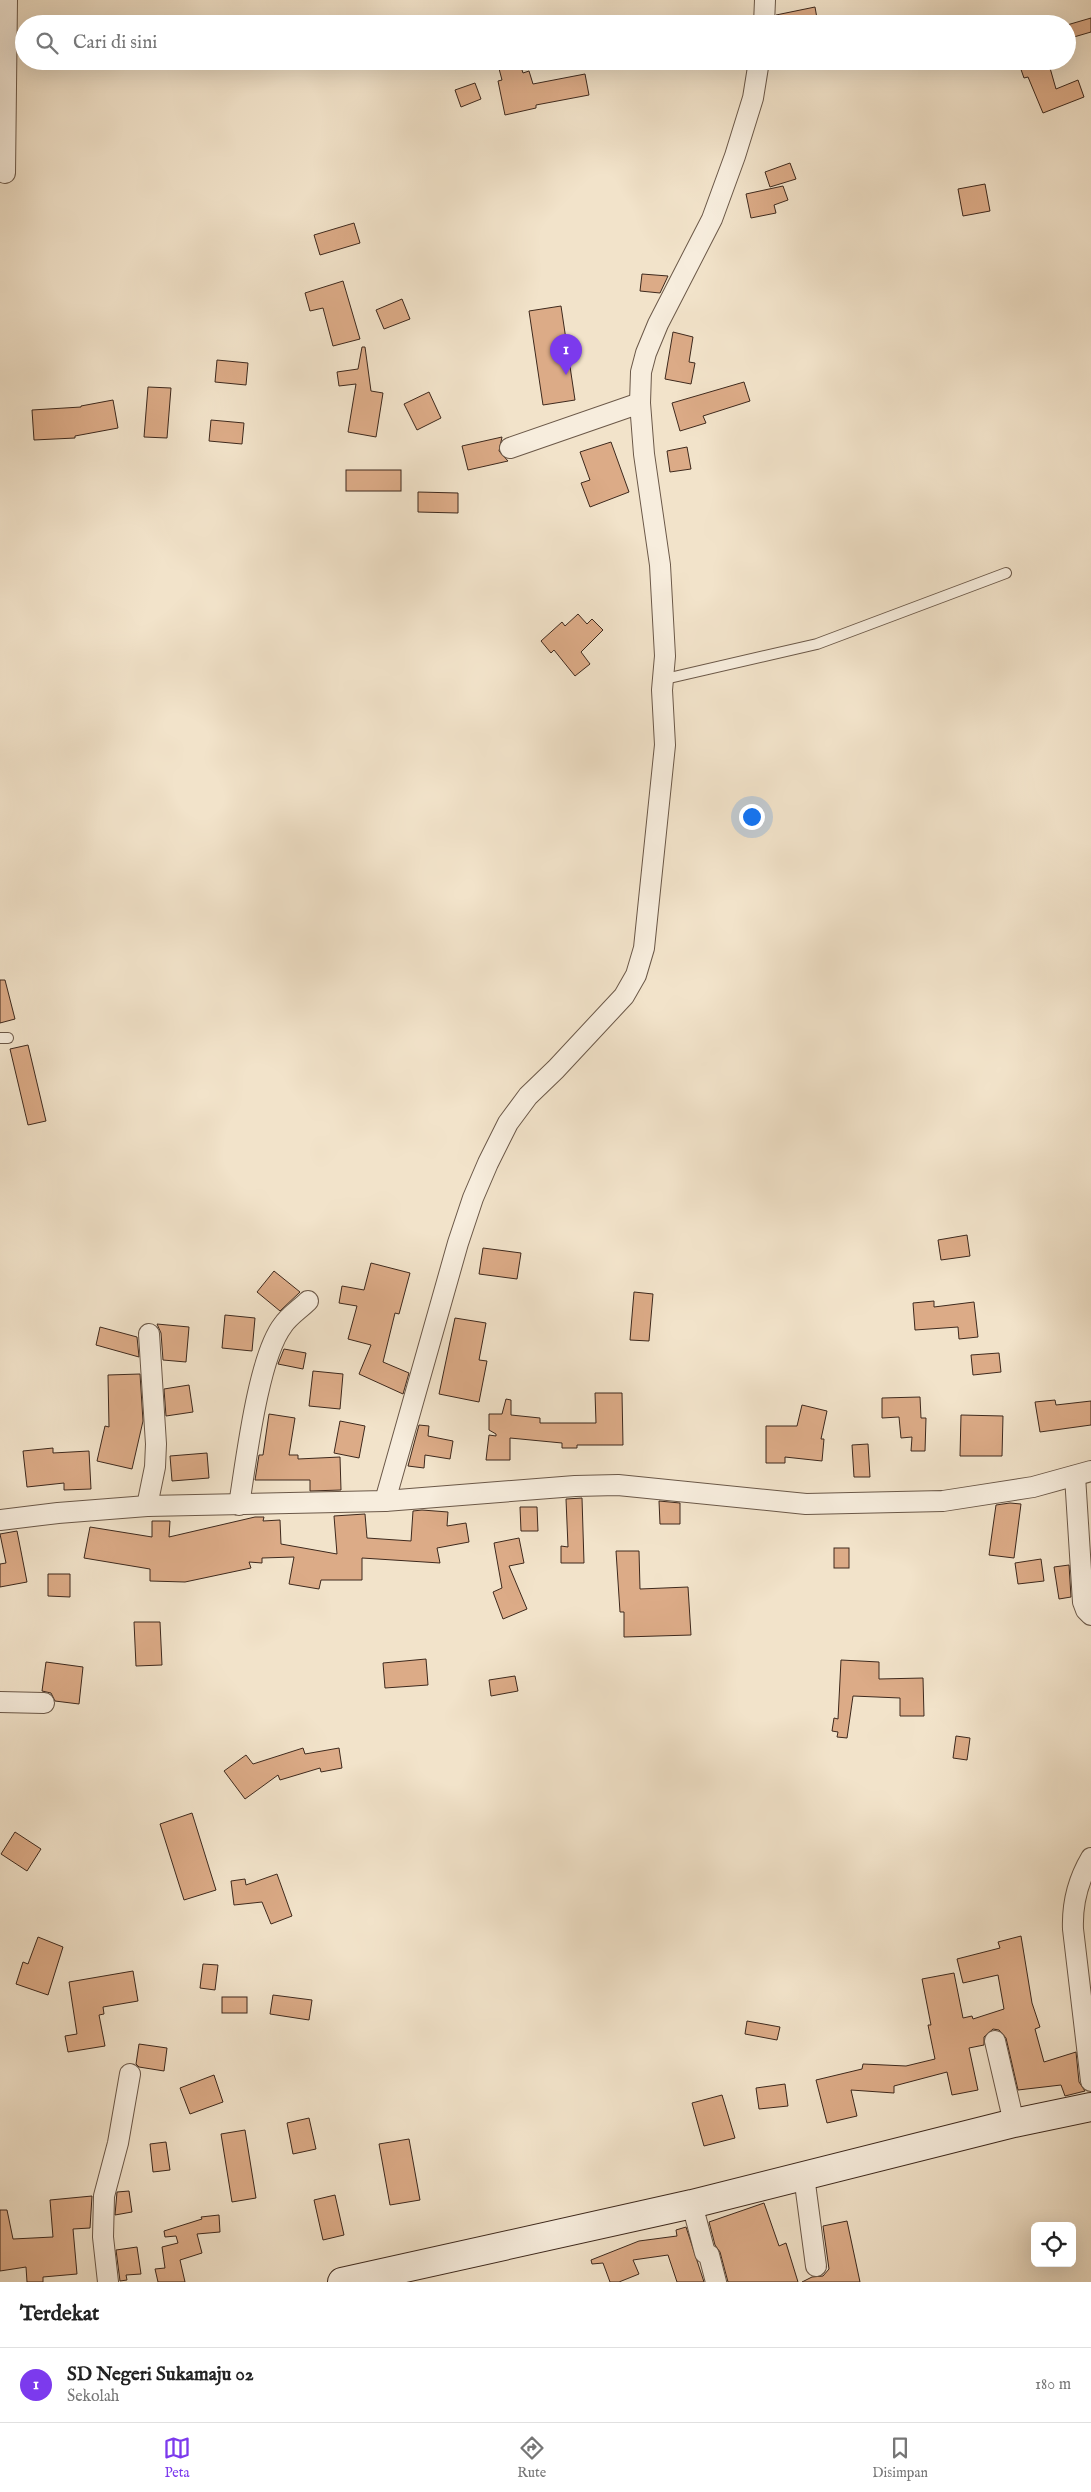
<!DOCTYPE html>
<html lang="id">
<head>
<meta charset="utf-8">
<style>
	:root { --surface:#fff; --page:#f6f6f6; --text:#222; --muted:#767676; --line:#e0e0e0; --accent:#7c3aed }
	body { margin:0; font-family:"IM FELL English",serif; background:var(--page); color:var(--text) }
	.controls { position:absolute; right:15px; bottom:15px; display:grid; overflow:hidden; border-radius:8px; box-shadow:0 5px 20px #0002 }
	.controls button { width:45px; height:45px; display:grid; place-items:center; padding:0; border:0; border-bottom:1px solid var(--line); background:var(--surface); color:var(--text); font:25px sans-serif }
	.you { position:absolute; left:751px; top:816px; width:18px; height:18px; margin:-12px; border:4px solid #fff; border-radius:50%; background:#1a73e8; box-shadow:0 0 0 8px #1a73e833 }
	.badge { display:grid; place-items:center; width:32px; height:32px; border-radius:50%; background:var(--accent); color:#fff; font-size:16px; font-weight:700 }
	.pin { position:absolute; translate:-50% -41px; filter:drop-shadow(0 1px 2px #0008) }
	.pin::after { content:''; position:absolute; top:26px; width:18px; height:15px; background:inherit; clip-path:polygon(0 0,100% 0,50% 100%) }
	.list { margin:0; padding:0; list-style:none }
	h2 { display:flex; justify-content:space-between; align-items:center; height:65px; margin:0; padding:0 20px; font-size:21px }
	h2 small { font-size:16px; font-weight:400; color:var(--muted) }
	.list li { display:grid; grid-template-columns:32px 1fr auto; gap:15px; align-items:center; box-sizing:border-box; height:75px; padding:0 20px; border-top:1px solid var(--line) }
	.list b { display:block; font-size:19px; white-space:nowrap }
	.list p { margin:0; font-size:16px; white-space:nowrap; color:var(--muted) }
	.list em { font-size:16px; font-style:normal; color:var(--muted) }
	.icon { flex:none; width:28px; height:28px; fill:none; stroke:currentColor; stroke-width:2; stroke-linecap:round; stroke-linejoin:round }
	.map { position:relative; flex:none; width:1091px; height:2282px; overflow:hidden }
	.search { position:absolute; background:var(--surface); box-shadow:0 5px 20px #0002; left:15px; right:15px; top:15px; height:55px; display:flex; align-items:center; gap:12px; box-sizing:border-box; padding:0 18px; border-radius:28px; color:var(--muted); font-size:19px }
	.sheet { height:140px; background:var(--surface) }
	nav { display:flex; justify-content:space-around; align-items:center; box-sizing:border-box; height:70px; border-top:1px solid var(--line); background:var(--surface); font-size:14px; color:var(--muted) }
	nav a { display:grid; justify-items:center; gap:2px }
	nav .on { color:var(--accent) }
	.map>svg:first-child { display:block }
	.building { fill:#dcab87; stroke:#3e291d }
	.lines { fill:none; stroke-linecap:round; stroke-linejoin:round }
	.service-casing { stroke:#6b5848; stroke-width:12 }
	.minor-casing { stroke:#6b5848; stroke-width:22 }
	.secondary-casing { stroke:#3e291d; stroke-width:30 }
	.service { stroke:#f7eddd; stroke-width:10 }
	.minor { stroke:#f7eddd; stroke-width:20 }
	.secondary { stroke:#f7eddd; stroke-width:28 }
</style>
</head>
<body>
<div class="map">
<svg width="1091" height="2282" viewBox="0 0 1091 2282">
	<rect width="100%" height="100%" fill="#f2e3ca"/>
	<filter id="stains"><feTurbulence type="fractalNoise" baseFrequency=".004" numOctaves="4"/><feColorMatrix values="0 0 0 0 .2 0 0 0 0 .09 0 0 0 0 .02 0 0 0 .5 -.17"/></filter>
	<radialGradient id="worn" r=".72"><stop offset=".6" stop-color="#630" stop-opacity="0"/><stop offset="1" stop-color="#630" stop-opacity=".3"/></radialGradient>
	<!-- building -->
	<g class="building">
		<path d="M815 7 818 24H776V15Z"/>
		<path d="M1091 18V32L1067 39V25Z"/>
		<path d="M497 61H519L523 73 529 71 533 84 585 74 589 95 536 105V108L505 115 498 81 502 80Z"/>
		<path d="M1018 61H1048L1056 89 1078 80 1084 97 1043 113 1028 77 1024 78Z"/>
		<path d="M475 83 481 99 461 107 455 90Z"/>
		<path d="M790 163 796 179 770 187 765 172Z"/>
		<path d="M985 184 990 211 963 216 958 189Z"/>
		<path d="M783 186 788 200 774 205 776 213 751 218 746 194Z"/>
		<path d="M354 223 360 243 320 255 314 235Z"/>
		<path d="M642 274 668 276 660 293 640 291Z"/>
		<path d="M343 281 360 339 333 346 323 308 310 311 305 293Z"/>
		<path d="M402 299 410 319 384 329 376 310Z"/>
		<path d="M561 306 575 400 543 405 529 311Z"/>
		<path d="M673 332 693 337 689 362 695 363 691 384 665 379Z"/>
		<path d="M362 347H365L371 391 383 393 376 437 348 432 356 384 339 386 337 372 358 369Z"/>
		<path d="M217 360 248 363 246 385 215 382Z"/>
		<path d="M744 382 750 401 703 416 706 423 680 431 672 403Z"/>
		<path d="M148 387 171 388 167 438 144 437Z"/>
		<path d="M429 392 441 418 417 430 404 404Z"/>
		<path d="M113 400 118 428 75 436V438L34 440 32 410 81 407V406Z"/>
		<path d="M211 420 244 423 242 444 209 441Z"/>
		<path d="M502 437 499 451 508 461 468 470 462 446Z"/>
		<path d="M611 442 629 492 590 507 581 483 590 480 580 452Z"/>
		<path d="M687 447 691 469 670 472 667 451Z"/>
		<rect x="346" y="470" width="55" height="21"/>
		<path d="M418 492 458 493V513L418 512Z"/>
		<path d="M578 614 587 624 592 619 603 630 581 652 590 664 575 676 554 650 551 653 541 641 562 622 565 626Z"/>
		<path d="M0 980H5L15 1019 0 1023Z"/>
		<path d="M28 1045 46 1121 28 1125 10 1049Z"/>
		<path d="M967 1235 970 1256 941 1260 938 1240Z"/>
		<path d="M483 1248 521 1253 517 1279 479 1274Z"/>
		<path d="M371 1263 410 1273 399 1314 395 1313 383 1362 409 1373 403 1394 359 1374 371 1345 348 1339 357 1306 339 1303 342 1286 364 1290Z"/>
		<path d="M274 1271 300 1292 280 1311 257 1292Z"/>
		<path d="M634 1292 653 1294 649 1341 630 1340Z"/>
		<path d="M934 1301V1307L974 1302 978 1337 959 1339 958 1327 915 1330 913 1303Z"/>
		<path d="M225 1315 255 1318 252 1351 222 1348Z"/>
		<path d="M455 1318 486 1323 479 1360 487 1361 479 1402 439 1394Z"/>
		<path d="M157 1324 189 1327 186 1362 163 1360 161 1333Z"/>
		<path d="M100 1327 137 1337 139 1357 96 1345Z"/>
		<path d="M284 1349 306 1353 303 1369 278 1364Z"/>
		<path d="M999 1353 1001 1372 973 1375 971 1355Z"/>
		<path d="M313 1371 343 1374 340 1409 309 1406Z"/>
		<path d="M140 1374 143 1421 132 1469 97 1461 105 1426 109 1427 108 1375Z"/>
		<path d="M189 1385 193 1412 166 1416 164 1389Z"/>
		<path d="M595 1393H622L623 1445H577V1448H562V1443L510 1438V1460H486L489 1435 496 1436V1434L489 1430V1414H502L506 1399 511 1400V1415L540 1418V1423H596Z"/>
		<path d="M920 1397 921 1418H926L925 1451H911L912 1437 901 1438 899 1417 882 1418V1398Z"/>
		<path d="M1055 1400 1056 1405 1091 1401V1425L1040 1432 1035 1402Z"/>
		<path d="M802 1405 827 1411 821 1439H824L822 1461 785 1457V1463H766V1426H797Z"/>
		<path d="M269 1414 295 1418 289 1455H298V1459L340 1457 341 1490 310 1491V1480H255L259 1455H263Z"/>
		<path d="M961 1415 1003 1416 1002 1456H960Z"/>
		<path d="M340 1421 365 1426 359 1458 334 1453Z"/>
		<path d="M419 1425 429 1426 428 1436 453 1441 450 1459 425 1455 424 1468 408 1466Z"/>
		<path d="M868 1444 870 1477H854L852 1445Z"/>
		<path d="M53 1448V1453L89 1451 91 1489 64 1490V1483L27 1487 23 1451Z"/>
		<path d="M207 1453 209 1478 172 1481 170 1456Z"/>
		<path d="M582 1498 584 1563H561V1546L568 1547 566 1499Z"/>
		<path d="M659 1501 680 1503V1524H660Z"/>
		<path d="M1010 1503 1021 1504 1014 1558 989 1555 996 1505Z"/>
		<path d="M520 1507H537L538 1531H521Z"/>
		<path d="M422 1510 448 1512 447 1526 466 1523 469 1542 437 1548 440 1563 362 1558V1580H321L319 1589 289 1584 294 1557 262 1558V1563L249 1562 251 1568 185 1582 150 1581V1569L84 1558 90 1527 152 1537V1521H170L169 1537 255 1517H264L263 1521 280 1520 281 1544 337 1554 334 1516 365 1514 367 1538 411 1541 413 1511Z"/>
		<path d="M17 1531 27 1582 0 1587V1564L6 1563 0 1534Z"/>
		<path d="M519 1538 524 1563 509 1566 527 1609 503 1619 493 1592 502 1588 494 1543Z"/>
		<rect x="834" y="1548" width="15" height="20"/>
		<path d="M616 1551H639L640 1589 688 1587 691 1635 624 1637V1612H620Z"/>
		<path d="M1041 1559 1044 1581 1018 1584 1015 1563Z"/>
		<path d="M1069 1565 1071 1597 1059 1599 1054 1567Z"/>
		<path d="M48 1574H70V1597L48 1596Z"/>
		<path d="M134 1622H160L162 1665 136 1666Z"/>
		<path d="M426 1659 428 1685 385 1688 383 1663Z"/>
		<path d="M841 1660 879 1662V1679L923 1678 924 1716H900V1698L853 1696 847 1738 837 1737 838 1732 832 1731 834 1718 838 1719Z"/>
		<path d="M46 1662 83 1667 79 1704 55 1701 51 1693 42 1691Z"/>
		<path d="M515 1676 518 1691 491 1696 489 1680Z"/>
		<path d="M956 1736 970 1738 967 1760 953 1758Z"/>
		<path d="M303 1748 305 1754 339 1748 342 1768 321 1772 320 1768 280 1780 278 1775 245 1799 224 1771 246 1755 253 1764Z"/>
		<path d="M192 1813 216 1890 184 1900 160 1824Z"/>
		<path d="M15 1832 41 1849 27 1871 1 1854Z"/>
		<path d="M277 1874 292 1916 271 1924 262 1902 234 1905 231 1881 245 1879 246 1885Z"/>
		<path d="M1021 1936 1032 2003 1040 2027 1035 2029 1044 2062 1076 2052 1079 2082 1085 2091 1065 2096 1061 2085 1018 2090 1006 2038 999 2030 993 2029 984 2037V2045L969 2048 978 2090 952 2095 947 2072 894 2086V2093L851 2090 857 2116 827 2123 816 2080 862 2069 863 2064 906 2066 935 2059 928 2025H931L922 1979 954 1973 963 2018 972 2016 973 2019 1004 2009 998 1975 963 1983 957 1959 1000 1948 998 1942Z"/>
		<path d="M38 1937 63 1947 48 1995 16 1984 23 1962 28 1964Z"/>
		<path d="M203 1964 218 1965 215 1990 200 1988Z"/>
		<path d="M133 1971 138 2001 103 2007 104 2014 99 2015 105 2046 68 2052 65 2036 77 2034 69 1982Z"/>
		<path d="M273 1995 312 2000 309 2020 270 2014Z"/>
		<rect x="222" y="1997" width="25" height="16"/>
		<path d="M747 2021 780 2027 777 2040 745 2034Z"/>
		<path d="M139 2044 167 2048 164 2071 139 2067 136 2064Z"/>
		<path d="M214 2075 223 2102 190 2114 180 2088Z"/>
		<path d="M785 2084 788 2106 759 2109 756 2088Z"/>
		<path d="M722 2095 735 2138 704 2146 692 2103Z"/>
		<path d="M309 2118 316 2149 293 2154 287 2123Z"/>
		<path d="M245 2130 256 2198 232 2202 221 2134Z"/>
		<path d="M409 2139 420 2200 390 2205 379 2144Z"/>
		<path d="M166 2142 170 2170 153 2172 150 2144Z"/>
		<path d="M129 2191 132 2212 115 2215 117 2192Z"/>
		<path d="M335 2195 344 2235 323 2240 314 2200Z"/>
		<path d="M92 2196 90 2228 73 2229 77 2274 43 2277V2282H27L26 2267 0 2271V2210H7L13 2239 53 2237 50 2200Z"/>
		<path d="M764 2203 779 2246 786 2243 798 2282H728L720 2252 715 2245 709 2222Z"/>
		<path d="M219 2215 220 2232 197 2234 202 2253 180 2260 185 2282H158L155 2269 165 2268 162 2247 178 2243 176 2236 165 2237 164 2231 202 2219 201 2217Z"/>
		<path d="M847 2221 860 2282H802L812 2277 823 2276 829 2269 823 2226Z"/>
		<path d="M686 2227 704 2282H677L668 2255 633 2260 639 2274 619 2282H610L603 2263 592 2264 591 2260 639 2241 677 2236 676 2230Z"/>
		<path d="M137 2247 141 2274 126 2275 127 2280 120 2281 116 2250Z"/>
	</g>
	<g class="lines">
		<defs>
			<g id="service">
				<path d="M665 679 817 644 1006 573"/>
				<path d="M0 1038H8"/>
			</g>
			<g id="minor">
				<path d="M764 24 765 0"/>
				<path d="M5 173 7 0"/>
				<path d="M510 448 640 403"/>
				<path d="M1075 1476 1083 1602 1086 1610 1091 1615"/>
				<path d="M385 1501 458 1243 473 1198 488 1163 508 1123 528 1096 556 1069 624 996 636 975 644 948 665 745 662 690 665 656 660 565 644 454 640 403 641 372 646 353 658 324 712 219 735 156 753 98 759 61"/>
				<path d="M239 1505C246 1462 258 1357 283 1325 289 1316 300 1309 308 1301"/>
				<path d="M147 1506 155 1467 156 1444 149 1334"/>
				<path d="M0 1520 58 1513 147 1506 385 1501 575 1486 618 1485 806 1504 943 1501 1033 1487 1091 1471"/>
				<path d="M0 1702 44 1703"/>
				<path d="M1091 1858C1078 1880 1072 1903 1073 1929L1091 2081"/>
				<path d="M995 2041 1014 2123"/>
				<path d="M804 2176 816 2266"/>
				<path d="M692 2204 705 2253 709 2255 716 2282"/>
				<path d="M108 2282 103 2237 104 2196 118 2143 130 2074"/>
			</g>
			<path id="secondary" d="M342 2282 692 2204 1014 2123 1091 2107"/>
		</defs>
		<!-- service casing -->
		<use href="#service" class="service-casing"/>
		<!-- minor casing -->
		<use href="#minor" class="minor-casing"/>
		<!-- secondary casing -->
		<use href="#secondary" class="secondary-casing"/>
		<!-- service -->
		<use href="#service" class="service"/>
		<!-- minor -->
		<use href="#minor" class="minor"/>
		<!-- secondary -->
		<use href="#secondary" class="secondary"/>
	</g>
	<rect width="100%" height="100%" filter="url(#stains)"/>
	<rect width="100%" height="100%" fill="url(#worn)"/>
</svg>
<div class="controls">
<button><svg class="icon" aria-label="locate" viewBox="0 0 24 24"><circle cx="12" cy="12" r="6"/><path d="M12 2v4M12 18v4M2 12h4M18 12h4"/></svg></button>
</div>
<div class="you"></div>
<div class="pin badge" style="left:566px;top:375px">1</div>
<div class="search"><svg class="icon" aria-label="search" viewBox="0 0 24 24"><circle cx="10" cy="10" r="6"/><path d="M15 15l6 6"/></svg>Cari di sini</div>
</div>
<section class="sheet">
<h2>Terdekat<small></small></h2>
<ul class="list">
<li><span class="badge">1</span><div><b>SD Negeri Sukamaju 02</b><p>Sekolah</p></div><em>180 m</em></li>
</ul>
</section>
<nav>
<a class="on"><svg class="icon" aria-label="map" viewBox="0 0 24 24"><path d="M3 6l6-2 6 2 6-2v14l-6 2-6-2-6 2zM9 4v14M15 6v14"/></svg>Peta</a>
<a><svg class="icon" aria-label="directions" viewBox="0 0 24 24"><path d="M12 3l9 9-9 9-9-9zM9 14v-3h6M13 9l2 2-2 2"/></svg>Rute</a>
<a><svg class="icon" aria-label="saved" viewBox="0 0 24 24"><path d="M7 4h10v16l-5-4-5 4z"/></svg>Disimpan</a>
</nav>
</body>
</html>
